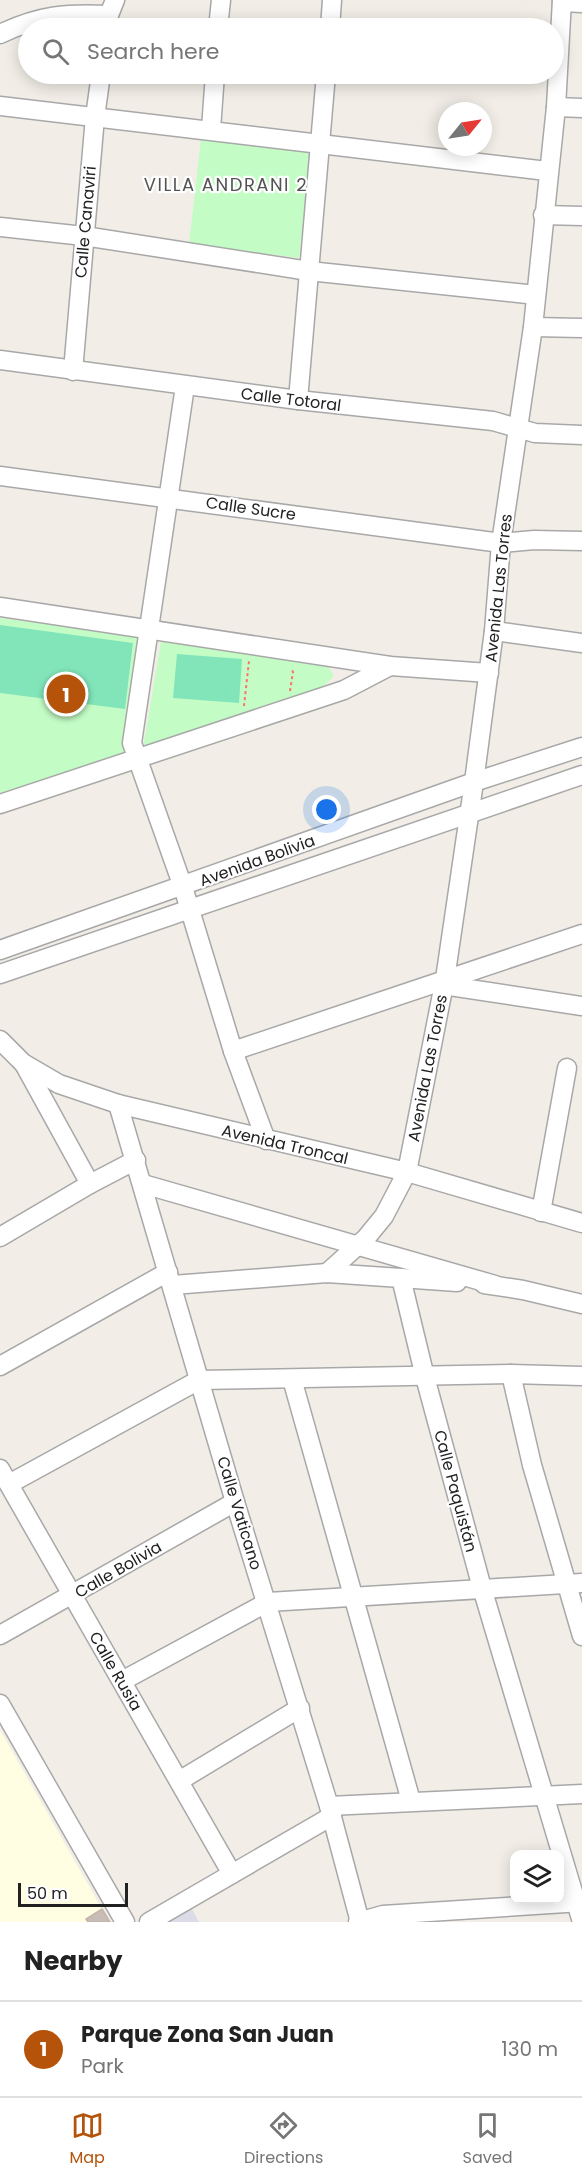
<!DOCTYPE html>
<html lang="en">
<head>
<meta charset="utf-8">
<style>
	:root { --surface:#fff; --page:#f6f6f6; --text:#222; --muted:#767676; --line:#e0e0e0; --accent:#b45309 }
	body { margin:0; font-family:Poppins,sans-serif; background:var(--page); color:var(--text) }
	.controls { position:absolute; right:18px; bottom:18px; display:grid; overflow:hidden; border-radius:12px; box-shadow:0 3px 15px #0003 }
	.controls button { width:54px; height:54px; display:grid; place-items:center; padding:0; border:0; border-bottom:2px solid var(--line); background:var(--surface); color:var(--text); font:30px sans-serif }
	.compass { position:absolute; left:438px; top:102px; width:54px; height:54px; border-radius:50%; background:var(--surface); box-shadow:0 3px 15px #0003; rotate:60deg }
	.scale { position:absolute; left:18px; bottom:15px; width:110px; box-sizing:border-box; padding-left:6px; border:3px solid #212121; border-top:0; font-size:16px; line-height:21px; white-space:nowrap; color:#212121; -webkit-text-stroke:4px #fff; paint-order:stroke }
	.you { position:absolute; left:327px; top:810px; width:21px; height:21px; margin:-15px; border:4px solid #fff; border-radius:50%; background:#1a73e8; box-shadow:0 0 0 9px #1a73e833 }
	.badge { display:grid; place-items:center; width:39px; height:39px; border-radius:50%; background:var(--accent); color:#fff; font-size:20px; font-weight:700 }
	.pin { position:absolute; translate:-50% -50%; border:3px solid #fff; box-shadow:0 2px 6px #0006 }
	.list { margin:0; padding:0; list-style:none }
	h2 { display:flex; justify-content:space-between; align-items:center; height:78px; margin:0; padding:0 24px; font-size:26px }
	h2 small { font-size:20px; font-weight:400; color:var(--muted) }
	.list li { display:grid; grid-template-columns:39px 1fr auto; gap:18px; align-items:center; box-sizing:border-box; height:96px; padding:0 24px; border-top:2px solid var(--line) }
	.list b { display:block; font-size:22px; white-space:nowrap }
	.list p { margin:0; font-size:20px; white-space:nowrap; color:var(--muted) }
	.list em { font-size:20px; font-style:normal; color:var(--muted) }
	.icon { flex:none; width:33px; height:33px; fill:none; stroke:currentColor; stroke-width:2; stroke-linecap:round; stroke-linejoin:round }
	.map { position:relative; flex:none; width:582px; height:1922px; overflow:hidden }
	.search { position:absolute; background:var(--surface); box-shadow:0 3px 15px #0003; left:18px; right:18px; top:18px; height:66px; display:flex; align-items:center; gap:15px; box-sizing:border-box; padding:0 21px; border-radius:33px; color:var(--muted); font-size:22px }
	.sheet { height:174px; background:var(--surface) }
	nav { display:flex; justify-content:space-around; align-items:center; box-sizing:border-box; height:84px; border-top:2px solid var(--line); background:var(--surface); font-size:16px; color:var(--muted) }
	nav a { display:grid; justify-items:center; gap:3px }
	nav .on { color:var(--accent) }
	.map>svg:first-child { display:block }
	.education { fill:#fffee3 }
	.park { fill:#c3fdc5 }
	.pitch { fill:#81e5b9 }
	.plaza { fill:#dbdce8 }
	.building { fill:#c7bdb6; stroke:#c4b3a8; stroke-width:1.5 }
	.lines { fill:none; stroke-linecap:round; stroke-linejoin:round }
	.minor-casing { stroke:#a8a8a8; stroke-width:21 }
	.path { stroke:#ff726b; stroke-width:2; stroke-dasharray:3 3; stroke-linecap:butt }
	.minor { stroke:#fff; stroke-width:18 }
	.labels { text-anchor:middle; stroke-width:4.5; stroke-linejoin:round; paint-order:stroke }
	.street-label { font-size:16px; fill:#212121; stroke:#fff }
	.neighbourhood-label { font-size:18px; letter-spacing:1.5px; fill:#545454; stroke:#fff }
</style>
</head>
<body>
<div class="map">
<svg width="582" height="1922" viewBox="0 0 582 1922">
	<rect width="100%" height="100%" fill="#f2eee7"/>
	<!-- education -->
	<path class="education" d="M0 1730 102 1909 110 1922H0Z"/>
	<!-- park -->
	<g class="park">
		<path d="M201 139 311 152 299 258 189 244Z"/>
		<path d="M0 618 140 636 124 752 0 796Z"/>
		<path d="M161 642 250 651 327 665 334 676 324 686 297 697 143 748Z"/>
	</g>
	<!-- pitch -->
	<g class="pitch">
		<path d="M0 625 133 643 125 709 0 693Z"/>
		<path d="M177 654 242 659 239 703 173 698Z"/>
	</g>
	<!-- plaza -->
	<path class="plaza" d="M187 1900 199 1922H149Z"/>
	<!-- building -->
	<path class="building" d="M102 1909 110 1922H88L86 1919Z"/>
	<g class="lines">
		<defs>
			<g id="minor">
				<path d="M562 2 582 3"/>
				<path d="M218 28 221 0"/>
				<path d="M330 28 332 0"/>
				<path d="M0 34C40 15 66 13 109 15L115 0"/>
				<path d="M0 106 547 171"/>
				<path d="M556 107 582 108"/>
				<path d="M211 129 215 74"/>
				<path d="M543 215 582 216"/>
				<path d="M0 227 84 236 309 271 536 295"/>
				<path d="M533 327 582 328"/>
				<path d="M0 360 298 400 493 421 535 433 582 435"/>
				<path d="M73 371 95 117 101 74"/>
				<path d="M185 386 132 743 183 887 233 1051 266 1140"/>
				<path d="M298 400 326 74"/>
				<path d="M0 476 501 543 534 540 582 541"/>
				<path d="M0 607 390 666 489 673"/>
				<path d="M494 631 582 643"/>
				<path d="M0 804 344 690 390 666"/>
				<path d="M0 950 474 782 582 747"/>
				<path d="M0 974 582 775"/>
				<path d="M443 985 582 1006"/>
				<path d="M0 1040 23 1063 59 1084 118 1104 407 1172 582 1223"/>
				<path d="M233 1051 582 934"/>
				<path d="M24 1064 90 1184"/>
				<path d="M118 1104 235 1502 329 1806 360 1922"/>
				<path d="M143 1184 495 1285"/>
				<path d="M541 1212 567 1068"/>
				<path d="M0 1237 90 1184 136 1160"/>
				<path d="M327 1273 366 1238 384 1216 407 1172 445 979 474 782 494 631 501 543 533 327 556 107 562 0"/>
				<path d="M401 1278 457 1282"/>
				<path d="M484 1284 523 1290 582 1304"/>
				<path d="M173 1285 327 1273 401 1278 425 1377 482 1588 582 1922"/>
				<path d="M0 1366 168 1272"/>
				<path d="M511 1374 532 1465 582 1636"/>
				<path d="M292 1379 411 1801"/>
				<path d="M0 1469 232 1874"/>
				<path d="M9 1484 199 1380 511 1374 582 1376"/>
				<path d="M0 1635 235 1502"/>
				<path d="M122 1681 268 1602 582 1583"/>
				<path d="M0 1704 125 1922"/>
				<path d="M179 1781 300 1708"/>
				<path d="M329 1806 582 1794"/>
				<path d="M149 1922 332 1816"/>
				<path d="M358 1922 383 1915 582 1902"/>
			</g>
		</defs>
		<!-- minor casing -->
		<use href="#minor" class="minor-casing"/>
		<!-- path -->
		<g class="path">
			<path d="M290 691 293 672 291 668"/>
			<path d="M244 706 249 661"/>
		</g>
		<!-- minor -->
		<use href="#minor" class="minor"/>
	</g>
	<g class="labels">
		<!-- street labels -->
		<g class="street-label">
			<text transform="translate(85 222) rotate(-85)" y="6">Calle Canaviri</text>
			<text transform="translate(291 399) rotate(7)" y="6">Calle Totoral</text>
			<text transform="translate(251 508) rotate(8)" y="6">Calle Sucre</text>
			<text transform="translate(498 588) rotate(-84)" y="6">Avenida Las Torres</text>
			<text transform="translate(257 860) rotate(-20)" y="6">Avenida Bolivia</text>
			<text transform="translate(427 1068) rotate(-79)" y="6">Avenida Las Torres</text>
			<text transform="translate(285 1144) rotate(13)" y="6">Avenida Troncal</text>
			<text transform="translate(456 1491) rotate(75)" y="6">Calle Paquistán</text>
			<text transform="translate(240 1513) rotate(73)" y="6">Calle Vaticano</text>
			<text transform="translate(118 1569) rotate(-30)" y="6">Calle Bolivia</text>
			<text transform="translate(116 1671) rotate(60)" y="6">Calle Rusia</text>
		</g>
		<!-- neighbourhood labels -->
		<g class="neighbourhood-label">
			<text x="226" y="191">VILLA ANDRANI 2</text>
		</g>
	</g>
</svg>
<div class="controls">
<button><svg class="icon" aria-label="layers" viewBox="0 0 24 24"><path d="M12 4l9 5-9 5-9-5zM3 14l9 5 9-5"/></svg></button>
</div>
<svg class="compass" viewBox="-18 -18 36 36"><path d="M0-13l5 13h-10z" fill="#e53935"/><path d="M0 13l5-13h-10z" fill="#767676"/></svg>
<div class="scale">50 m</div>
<div class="you"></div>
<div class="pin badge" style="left:66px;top:694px">1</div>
<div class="search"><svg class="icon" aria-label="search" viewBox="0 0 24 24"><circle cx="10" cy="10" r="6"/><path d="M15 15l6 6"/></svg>Search here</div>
</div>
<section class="sheet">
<h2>Nearby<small></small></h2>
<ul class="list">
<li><span class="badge">1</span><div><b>Parque Zona San Juan</b><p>Park</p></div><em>130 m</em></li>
</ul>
</section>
<nav>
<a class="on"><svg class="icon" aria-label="map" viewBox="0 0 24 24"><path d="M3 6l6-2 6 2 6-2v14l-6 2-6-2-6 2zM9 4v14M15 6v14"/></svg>Map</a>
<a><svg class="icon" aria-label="directions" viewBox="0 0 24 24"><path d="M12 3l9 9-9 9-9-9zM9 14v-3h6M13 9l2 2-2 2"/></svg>Directions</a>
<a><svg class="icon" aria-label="saved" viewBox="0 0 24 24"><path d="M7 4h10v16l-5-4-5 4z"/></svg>Saved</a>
</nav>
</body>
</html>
